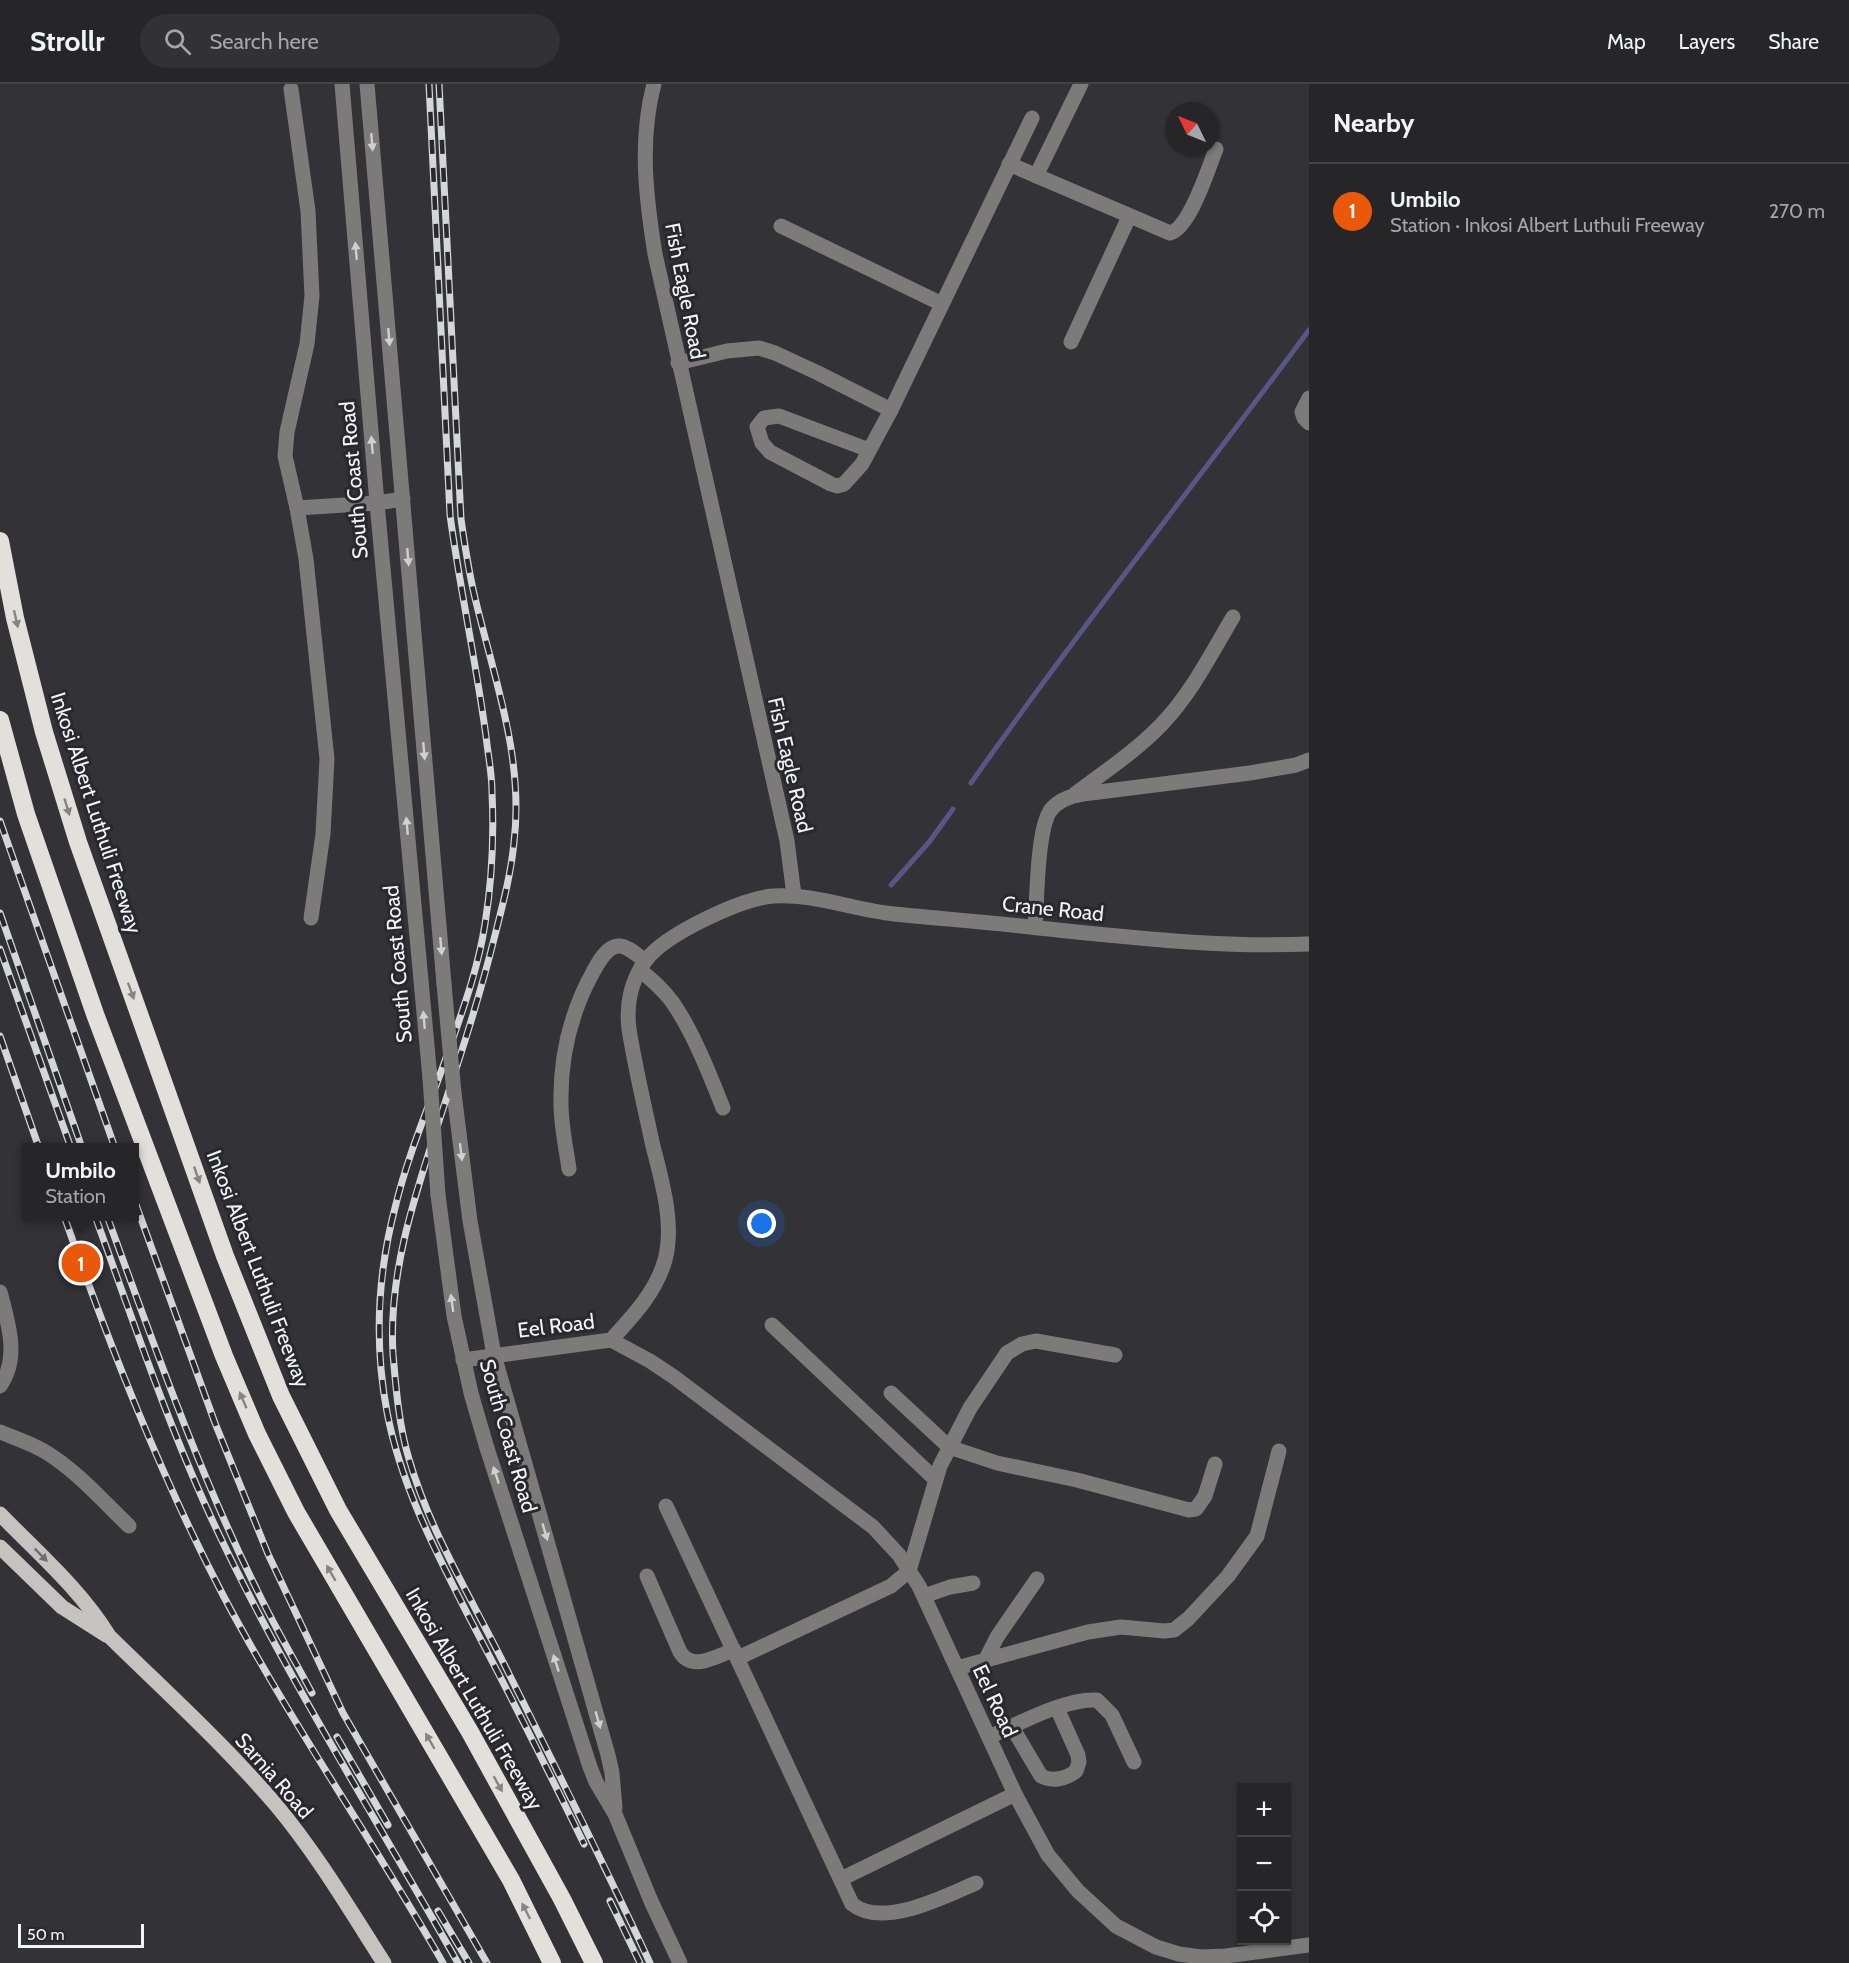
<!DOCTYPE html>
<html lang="en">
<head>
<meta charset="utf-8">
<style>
	:root { --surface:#262629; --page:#323235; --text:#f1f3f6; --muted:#a4a5a8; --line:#424346; --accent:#ea580c }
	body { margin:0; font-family:Cabin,sans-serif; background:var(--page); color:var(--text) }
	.controls { position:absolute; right:18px; bottom:18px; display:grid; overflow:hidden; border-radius:0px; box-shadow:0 2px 4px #0004 }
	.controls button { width:54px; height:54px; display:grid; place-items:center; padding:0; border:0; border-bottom:2px solid var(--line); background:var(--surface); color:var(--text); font:30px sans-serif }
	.compass { position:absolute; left:1165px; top:18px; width:54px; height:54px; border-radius:50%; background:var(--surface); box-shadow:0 2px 4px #0004; rotate:313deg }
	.scale { position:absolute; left:18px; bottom:15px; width:126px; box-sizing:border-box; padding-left:6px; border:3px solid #f3f4f7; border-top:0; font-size:16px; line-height:21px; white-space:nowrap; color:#f3f4f7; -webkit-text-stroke:4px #28282d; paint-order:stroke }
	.you { position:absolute; left:762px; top:1140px; width:21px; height:21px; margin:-15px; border:4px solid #fff; border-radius:50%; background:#1a73e8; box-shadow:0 0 0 9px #1a73e833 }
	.badge { display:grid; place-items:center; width:39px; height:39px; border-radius:50%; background:var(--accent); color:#fff; font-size:20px; font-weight:700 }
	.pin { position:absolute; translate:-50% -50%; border:3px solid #fff; box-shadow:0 2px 6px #0006 }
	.popup { position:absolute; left:22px; top:1059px; width:117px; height:78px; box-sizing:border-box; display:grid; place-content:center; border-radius:0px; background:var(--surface); filter:drop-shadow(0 2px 4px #0005); font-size:20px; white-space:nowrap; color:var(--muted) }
	.popup b { font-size:22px; color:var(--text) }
	.popup::after { content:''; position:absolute; left:50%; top:100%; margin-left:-12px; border:12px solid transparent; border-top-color:var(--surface) }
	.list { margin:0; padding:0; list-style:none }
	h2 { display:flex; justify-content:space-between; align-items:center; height:78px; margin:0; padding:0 24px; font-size:26px }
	h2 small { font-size:20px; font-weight:400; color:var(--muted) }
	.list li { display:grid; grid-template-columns:39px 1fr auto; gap:18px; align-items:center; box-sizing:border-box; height:96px; padding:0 24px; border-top:2px solid var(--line) }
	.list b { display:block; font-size:22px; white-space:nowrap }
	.list p { margin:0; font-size:20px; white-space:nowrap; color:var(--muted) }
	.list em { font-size:20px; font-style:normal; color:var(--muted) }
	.icon { flex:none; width:33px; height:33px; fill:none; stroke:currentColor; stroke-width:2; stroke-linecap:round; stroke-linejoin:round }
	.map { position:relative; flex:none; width:1309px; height:1879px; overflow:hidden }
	header { display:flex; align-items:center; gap:36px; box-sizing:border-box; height:84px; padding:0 30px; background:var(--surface); border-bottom:2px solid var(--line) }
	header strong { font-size:28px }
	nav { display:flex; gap:33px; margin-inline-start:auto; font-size:21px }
	.search { width:420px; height:54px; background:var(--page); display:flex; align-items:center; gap:15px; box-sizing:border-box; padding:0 21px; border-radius:33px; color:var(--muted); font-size:22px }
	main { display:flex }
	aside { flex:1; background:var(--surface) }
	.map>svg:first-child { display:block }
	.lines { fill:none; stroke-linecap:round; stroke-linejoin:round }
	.stream { stroke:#5b5486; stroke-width:5 }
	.minor { stroke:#7c7b79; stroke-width:15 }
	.major { stroke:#c6c2bf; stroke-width:15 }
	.highway { stroke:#e3dfda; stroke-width:18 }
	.rail-casing { stroke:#d5d6d9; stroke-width:7 }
	.rail { stroke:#28282d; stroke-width:4.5; stroke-dasharray:14; stroke-linecap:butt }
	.minor-bridge { stroke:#7c7b79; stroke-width:15 }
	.oneway { fill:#cfd0d1 }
	.oneway2 { fill:#868484 }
	.oneway3 { fill:#6f6d6f }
	.labels { text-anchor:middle; stroke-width:6; stroke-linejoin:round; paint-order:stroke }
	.street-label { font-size:21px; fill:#f3f4f7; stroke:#28282d }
</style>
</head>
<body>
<header>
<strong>Strollr</strong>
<div class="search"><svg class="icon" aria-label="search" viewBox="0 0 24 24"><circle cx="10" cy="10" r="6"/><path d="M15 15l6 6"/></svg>Search here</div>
<nav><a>Map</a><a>Layers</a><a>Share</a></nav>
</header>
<main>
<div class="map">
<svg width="1309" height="1879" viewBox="0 0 1309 1879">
	<rect width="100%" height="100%" fill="#323237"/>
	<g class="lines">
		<!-- stream -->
		<g class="stream">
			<path d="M971 699C1079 545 1197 398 1309 246"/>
			<path d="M891 801 930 757 953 725"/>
		</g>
		<!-- minor -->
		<g class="minor">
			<path d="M342 0 377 419 430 994"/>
			<path d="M367 0 444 900"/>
			<path d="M654 0C639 56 646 114 655 170L787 757 794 811"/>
			<path d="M291 5 308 127 312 212 307 260 287 348 285 372 297 424"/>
			<path d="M1009 80 1170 149C1190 144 1208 85 1216 65"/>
			<path d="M1036 92 1081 0"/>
			<path d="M781 142 942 220"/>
			<path d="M1071 258 1129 133"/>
			<path d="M678 279 727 267 759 264 775 269 818 289 891 326"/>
			<path d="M1309 314 1302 328 1304 334 1309 339"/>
			<path d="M869 366 779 332 764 334 757 343 762 359 770 368 831 400 837 402 844 400 862 380 891 326 1032 34"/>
			<path d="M1075 710C1104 688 1136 667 1161 641 1191 610 1211 570 1233 533"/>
			<path d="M311 834 323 750 327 675 306 475 297 424 377 419 403 415"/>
			<path d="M1035 843C1037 817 1037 747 1050 727 1058 716 1070 712 1083 710L1250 689 1296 681 1309 676"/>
			<path d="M640 886C652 896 664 906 673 919 693 948 710 991 723 1024"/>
			<path d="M454 1009 470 1137 494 1271 608 1671 612 1689 615 1724"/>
			<path d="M569 1085C566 1063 561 1042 561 1020 560 974 571 928 593 888 598 879 606 863 618 862 627 861 638 872 645 877"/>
			<path d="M438 1111 454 1232 471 1309 486 1361 590 1683 596 1698 615 1730 651 1817 680 1879"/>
			<path d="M0 1208C8 1238 20 1274 0 1302"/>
			<path d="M772 1241 935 1395"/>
			<path d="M611 1256C633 1232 656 1208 665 1176 675 1138 661 1095 652 1058 644 1020 635 983 629 945 626 921 631 896 646 876 666 850 740 815 773 812 813 809 854 826 894 830 942 835 990 838 1038 844 1128 853 1218 864 1309 860"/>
			<path d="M463 1276 611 1256 650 1277 674 1293 873 1443 899 1471 919 1502 1015 1710 1048 1771 1078 1807 1116 1842 1156 1863 1179 1870 1201 1873 1226 1872 1309 1861"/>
			<path d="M891 1309 949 1363 997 1379 1077 1396 1189 1426 1196 1425 1205 1412 1215 1380"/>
			<path d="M0 1348C15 1354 30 1359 44 1367 76 1386 102 1416 129 1442"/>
			<path d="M666 1422 852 1820C883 1845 945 1812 976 1799"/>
			<path d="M647 1492 680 1568C692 1588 716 1572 734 1566"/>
			<path d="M924 1512 950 1503 973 1499"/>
			<path d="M738 1574 891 1502 909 1487 940 1382 970 1324 1007 1269 1022 1260 1036 1257 1115 1271"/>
			<path d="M985 1577 997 1553 1037 1495"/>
			<path d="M957 1584 1088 1548 1121 1543 1164 1547 1174 1546 1188 1535 1228 1492 1257 1452 1279 1367"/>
			<path d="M1012 1643 1041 1692C1052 1698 1066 1695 1076 1687L1079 1678 1078 1671 1057 1624"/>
			<path d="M989 1653C1018 1640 1065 1614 1097 1616L1112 1631 1134 1678"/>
			<path d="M841 1795 1015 1710"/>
		</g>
		<!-- major -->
		<g class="major">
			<path d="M0 1430C38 1469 80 1505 109 1552 165 1607 225 1661 276 1721 317 1770 350 1826 384 1879"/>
			<path d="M0 1463 62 1523 106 1551"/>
		</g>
		<!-- highway -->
		<g class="highway">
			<path d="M0 457 15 534 44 648 78 758 225 1172 281 1312 338 1426 470 1648 562 1815 594 1879"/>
			<path d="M0 636 26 730 95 930 224 1272 257 1350 296 1428 511 1796 552 1879"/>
		</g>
		<defs>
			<g id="rail">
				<path d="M429 0 450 431C460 505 476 578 486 652 488 671 492 689 492 708 494 751 492 797 485 840 478 886 461 931 446 974 429 1022 408 1071 396 1120 378 1187 374 1259 387 1328 401 1402 436 1468 470 1535 509 1609 547 1684 584 1760"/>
				<path d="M439 0 461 435C465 463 469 490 476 518 495 597 524 675 514 758 511 791 502 823 494 855 479 915 460 973 441 1031 416 1108 388 1188 393 1270 396 1305 399 1342 409 1375 431 1451 475 1520 509 1590 557 1686 605 1782 650 1879"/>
				<path d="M0 737 115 1064"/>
				<path d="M0 829 82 1064"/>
				<path d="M0 865 71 1064"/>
				<path d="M0 952 39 1064"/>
				<path d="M135 1118 215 1339 268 1470 343 1629 487 1879"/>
				<path d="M64 1132C110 1262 160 1391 224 1513 291 1639 372 1755 443 1879"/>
				<path d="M95 1132C133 1236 168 1342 215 1442 286 1593 376 1734 458 1879"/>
				<path d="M107 1132C154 1261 199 1390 260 1512 276 1545 295 1577 312 1609"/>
				<path d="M337 1653 388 1741"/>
				<path d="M610 1817 640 1879"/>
				<path d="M438 1827 469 1879"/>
			</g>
		</defs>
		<!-- rail casing -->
		<use href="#rail" class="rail-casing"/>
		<!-- rail -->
		<use href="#rail" class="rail"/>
		<!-- minor-bridge -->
		<g class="minor-bridge">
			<path d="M444 900 454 1009"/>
			<path d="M430 994 438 1111"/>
		</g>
	</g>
	<!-- one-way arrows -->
	<defs><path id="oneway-solid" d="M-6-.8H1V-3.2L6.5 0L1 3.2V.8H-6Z" transform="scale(1.5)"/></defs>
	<g class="oneway">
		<use href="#oneway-solid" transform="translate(372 58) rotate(85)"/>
		<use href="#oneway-solid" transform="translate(356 167) rotate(-95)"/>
		<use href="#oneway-solid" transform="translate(389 253) rotate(85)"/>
		<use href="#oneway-solid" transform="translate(372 361) rotate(-95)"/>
		<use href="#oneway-solid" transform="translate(408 473) rotate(85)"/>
		<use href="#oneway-solid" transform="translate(424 667) rotate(85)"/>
		<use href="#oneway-solid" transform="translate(407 742) rotate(-95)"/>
		<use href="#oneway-solid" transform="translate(441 862) rotate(85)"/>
		<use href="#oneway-solid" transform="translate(424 936) rotate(-95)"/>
		<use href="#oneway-solid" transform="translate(461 1068) rotate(83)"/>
		<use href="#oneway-solid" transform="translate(452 1219) rotate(-98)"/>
		<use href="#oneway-solid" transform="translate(496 1391) rotate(-108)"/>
		<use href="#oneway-solid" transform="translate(545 1448) rotate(74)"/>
		<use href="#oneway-solid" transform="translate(556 1579) rotate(-108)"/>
		<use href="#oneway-solid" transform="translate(598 1636) rotate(74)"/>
	</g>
	<g class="oneway2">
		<use href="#oneway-solid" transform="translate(16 535) rotate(77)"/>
		<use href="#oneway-solid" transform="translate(67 723) rotate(73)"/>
		<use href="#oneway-solid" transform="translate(131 907) rotate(70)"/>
		<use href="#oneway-solid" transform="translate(197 1091) rotate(71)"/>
		<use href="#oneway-solid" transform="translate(243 1316) rotate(-113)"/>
		<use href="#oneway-solid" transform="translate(331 1489) rotate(-120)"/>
		<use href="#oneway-solid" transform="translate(430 1657) rotate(-120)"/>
		<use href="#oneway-solid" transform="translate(498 1700) rotate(61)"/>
		<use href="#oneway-solid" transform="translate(526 1827) rotate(-117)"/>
	</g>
	<use class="oneway3" href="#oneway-solid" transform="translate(41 1471) rotate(45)"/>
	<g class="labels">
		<!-- street labels -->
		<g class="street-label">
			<text transform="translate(685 207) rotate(79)" y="7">Fish Eagle Road</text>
			<text transform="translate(354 396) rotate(-95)" y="7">South Coast Road</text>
			<text transform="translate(790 681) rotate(77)" y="7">Fish Eagle Road</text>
			<text transform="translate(96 729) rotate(72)" y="7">Inkosi Albert Luthuli Freeway</text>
			<text transform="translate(1053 825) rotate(6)" y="7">Crane Road</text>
			<text transform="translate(398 880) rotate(-95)" y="7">South Coast Road</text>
			<text transform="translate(258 1185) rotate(69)" y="7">Inkosi Albert Luthuli Freeway</text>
			<text transform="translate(556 1242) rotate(-7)" y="7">Eel Road</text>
			<text transform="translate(508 1352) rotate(74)" y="7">South Coast Road</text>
			<text transform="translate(474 1615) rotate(60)" y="7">Inkosi Albert Luthuli Freeway</text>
			<text transform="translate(995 1617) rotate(65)" y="7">Eel Road</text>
			<text transform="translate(274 1692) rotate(49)" y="7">Sarnia Road</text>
		</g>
	</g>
</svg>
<div class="controls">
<button>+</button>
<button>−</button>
<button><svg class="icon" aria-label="locate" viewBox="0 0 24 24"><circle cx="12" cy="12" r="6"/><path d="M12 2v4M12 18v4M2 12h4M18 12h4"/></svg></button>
</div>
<svg class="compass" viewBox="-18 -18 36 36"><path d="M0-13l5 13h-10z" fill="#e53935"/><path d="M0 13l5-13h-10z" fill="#a4a5a8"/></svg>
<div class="scale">50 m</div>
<div class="you"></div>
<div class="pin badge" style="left:81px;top:1179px">1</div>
<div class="popup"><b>Umbilo</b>Station</div>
</div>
<aside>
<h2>Nearby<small></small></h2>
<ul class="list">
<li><span class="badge">1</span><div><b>Umbilo</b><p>Station · Inkosi Albert Luthuli Freeway</p></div><em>270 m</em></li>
</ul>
</aside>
</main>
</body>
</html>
